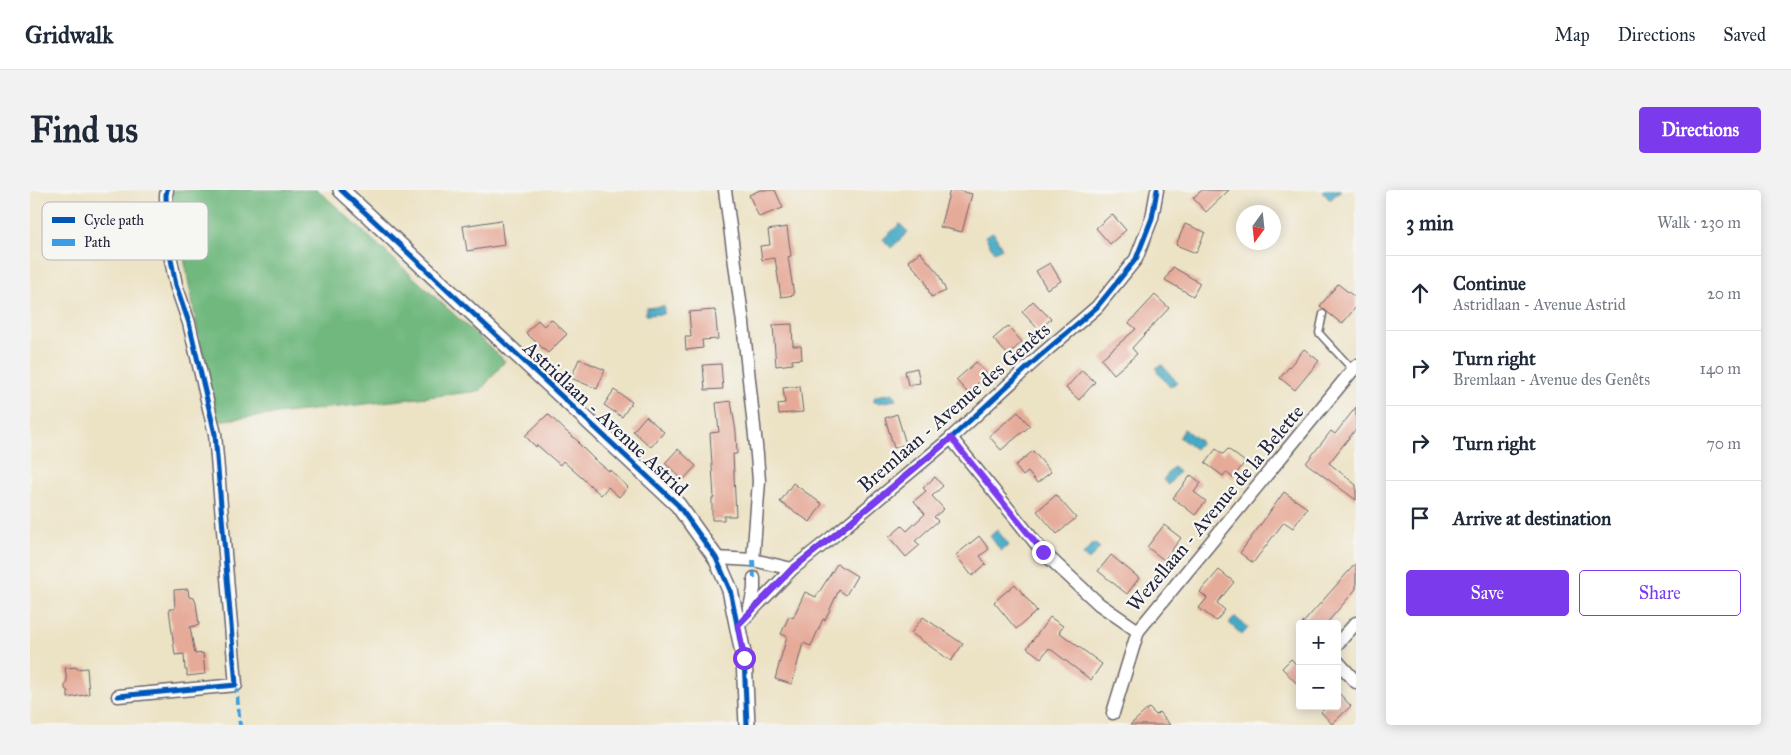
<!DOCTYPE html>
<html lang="en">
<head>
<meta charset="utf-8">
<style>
	:root { --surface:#fff; --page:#f2f2f3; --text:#1f2937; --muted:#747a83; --line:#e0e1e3; --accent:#7c3aed }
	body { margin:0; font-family:"IM FELL Great Primer",serif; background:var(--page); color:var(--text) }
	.controls { position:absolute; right:15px; bottom:15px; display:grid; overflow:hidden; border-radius:5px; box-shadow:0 2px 12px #0003 }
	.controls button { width:45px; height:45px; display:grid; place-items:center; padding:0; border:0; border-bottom:1px solid var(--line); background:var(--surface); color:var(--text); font:25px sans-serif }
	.compass { position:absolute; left:1206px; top:15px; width:45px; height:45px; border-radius:50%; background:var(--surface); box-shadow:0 2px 12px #0003; rotate:195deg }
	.stop { position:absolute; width:15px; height:15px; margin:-11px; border:4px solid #7c3aed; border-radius:50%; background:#fff }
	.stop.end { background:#7c3aed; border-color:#fff; box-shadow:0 1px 5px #0008 }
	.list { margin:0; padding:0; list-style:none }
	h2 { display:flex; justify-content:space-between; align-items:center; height:65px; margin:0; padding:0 20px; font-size:21px }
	h2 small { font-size:16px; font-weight:400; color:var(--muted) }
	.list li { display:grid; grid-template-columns:32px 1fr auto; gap:15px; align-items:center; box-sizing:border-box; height:75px; padding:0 20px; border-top:1px solid var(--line) }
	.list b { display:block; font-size:19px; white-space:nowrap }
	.list p { margin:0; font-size:16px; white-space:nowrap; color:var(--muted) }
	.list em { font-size:16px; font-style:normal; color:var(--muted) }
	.actions { display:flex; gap:10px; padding:15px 20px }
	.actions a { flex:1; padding:11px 0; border:1px solid var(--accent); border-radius:5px; text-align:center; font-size:18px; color:var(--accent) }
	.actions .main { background:var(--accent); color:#fff }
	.icon { flex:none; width:28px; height:28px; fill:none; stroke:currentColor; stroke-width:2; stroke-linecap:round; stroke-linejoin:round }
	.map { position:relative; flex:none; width:1326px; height:535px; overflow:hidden; border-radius:5px }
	header { display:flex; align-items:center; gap:30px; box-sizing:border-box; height:70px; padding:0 25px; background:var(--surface); border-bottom:1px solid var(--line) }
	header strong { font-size:24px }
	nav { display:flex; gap:28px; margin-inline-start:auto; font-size:18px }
	.intro { display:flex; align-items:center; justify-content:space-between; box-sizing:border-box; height:120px; padding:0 30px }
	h1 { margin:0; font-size:35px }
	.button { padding:12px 22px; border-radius:5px; background:var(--accent); color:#fff; font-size:18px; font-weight:700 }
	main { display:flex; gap:30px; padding:0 30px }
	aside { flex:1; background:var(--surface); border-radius:5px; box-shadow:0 2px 12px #0003 }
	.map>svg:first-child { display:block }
	.forest { fill:#70b87e; stroke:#496d5c }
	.water { fill:#45aac5; stroke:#346680 }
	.building { fill:#e6aa99 }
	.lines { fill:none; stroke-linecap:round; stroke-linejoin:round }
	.service-casing { stroke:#69656b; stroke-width:9 }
	.minor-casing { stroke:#69656b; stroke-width:15 }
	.tertiary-casing { stroke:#69656b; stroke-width:18 }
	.service { stroke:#fff; stroke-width:6 }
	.minor { stroke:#fff; stroke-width:12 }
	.tertiary { stroke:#fff; stroke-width:15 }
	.quiet { stroke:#3c9ce2; stroke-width:4; stroke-dasharray:8 4; stroke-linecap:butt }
	.cycleway-casing { stroke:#f6f6f2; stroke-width:8 }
	.cycleway { stroke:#0057b8; stroke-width:5 }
	.route { stroke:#7c3aed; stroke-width:6 }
	.labels { text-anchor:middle; stroke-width:4.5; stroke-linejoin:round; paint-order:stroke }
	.street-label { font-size:20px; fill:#22223b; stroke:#f6f6f2 }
	.key { fill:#f6f6f2; stroke:#b6b6bb; stroke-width:1 }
	.key-label { font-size:14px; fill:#22223b }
</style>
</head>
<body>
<header>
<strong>Gridwalk</strong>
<nav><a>Map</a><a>Directions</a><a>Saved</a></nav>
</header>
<div class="intro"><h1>Find us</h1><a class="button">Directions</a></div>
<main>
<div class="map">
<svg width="1326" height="535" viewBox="0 0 1326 535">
	<rect width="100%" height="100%" fill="#f6f6f2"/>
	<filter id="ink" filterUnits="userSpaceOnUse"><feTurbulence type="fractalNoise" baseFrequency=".02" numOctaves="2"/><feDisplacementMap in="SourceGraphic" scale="10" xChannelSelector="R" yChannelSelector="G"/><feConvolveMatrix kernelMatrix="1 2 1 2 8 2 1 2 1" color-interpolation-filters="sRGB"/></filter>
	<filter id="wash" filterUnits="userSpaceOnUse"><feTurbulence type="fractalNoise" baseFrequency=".0096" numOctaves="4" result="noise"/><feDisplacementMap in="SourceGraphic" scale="20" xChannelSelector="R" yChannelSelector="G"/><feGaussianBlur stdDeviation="1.12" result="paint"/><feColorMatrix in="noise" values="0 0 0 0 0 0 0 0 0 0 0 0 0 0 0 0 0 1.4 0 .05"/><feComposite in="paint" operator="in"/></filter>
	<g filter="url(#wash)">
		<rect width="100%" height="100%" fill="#ece2c4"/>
		<!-- forest -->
		<path class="forest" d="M144 0H288L475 171 450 201 185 231 142 5Z"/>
		<!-- water -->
		<g class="water">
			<path d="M1294 0H1311L1300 10 1292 1Z"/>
			<path d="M870 34 878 42 861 58 853 49Z"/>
			<path d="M963 42 972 58 964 62 955 46Z"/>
			<path d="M634 116V124L616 125V118Z"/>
			<path d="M1132 175 1147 192 1140 197 1127 181V177Z"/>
			<path d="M863 203 866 210 848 213 844 212V208L846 206Z"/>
			<path d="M1154 239 1171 252 1165 259 1149 247Z"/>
			<path d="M1143 277 1149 282 1138 295 1133 290Z"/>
			<path d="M967 340 979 355 971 361 960 346Z"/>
			<path d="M1064 353 1070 358 1059 370 1053 365Z"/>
			<path d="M1205 427 1218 438 1212 445 1199 433Z"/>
		</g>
		<g id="blocks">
			<!-- building -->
			<g class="building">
				<path d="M730 0H745L753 18 729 27 719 5Z"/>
				<path d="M920 0H927L942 4 932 42 910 37Z"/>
				<path d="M1172 0H1199L1176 22 1163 8Z"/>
				<path d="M1082 24 1096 40 1080 54 1066 38Z"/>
				<path d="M471 30 474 55 437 61 433 36Z"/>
				<path d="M1155 34 1175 42 1166 63 1146 55Z"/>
				<path d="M757 37 761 66 758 67 764 105 751 107 745 68 732 70 730 56 740 55 738 40Z"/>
				<path d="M890 62 908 83 916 101 901 107 894 89 878 71Z"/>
				<path d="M1020 73 1031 91 1017 99 1006 81Z"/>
				<path d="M1143 77 1170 93 1163 106 1135 90Z"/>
				<path d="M1308 94 1326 108V117L1312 134 1290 116Z"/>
				<path d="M1125 105 1139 118 1102 158 1107 164 1084 184 1071 169 1106 139 1099 133Z"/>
				<path d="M1003 111 1021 129 1009 140 992 122Z"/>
				<path d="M685 120 688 149 672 150 673 158 656 160 655 147H661L659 122Z"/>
				<path d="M521 129 537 144 518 163 496 143 508 130 514 136Z"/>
				<path d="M762 134 763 156H771L772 169 762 170 763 174 746 176 743 135Z"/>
				<path d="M978 136 992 152 978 165 963 149Z"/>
				<path d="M1274 159 1289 171 1265 200 1250 188Z"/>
				<path d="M549 169 575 180 567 199 541 188Z"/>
				<path d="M946 172 957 184 938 203 926 190Z"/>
				<path d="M691 174 693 199 675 200 673 175Z"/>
				<path d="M887 178 890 193 878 195 875 181Z"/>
				<path d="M1052 180 1065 192 1049 210 1036 198Z"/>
				<path d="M770 196 773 222 749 224 748 214 755 213 753 198Z"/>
				<path d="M584 200 602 212 592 227 574 215Z"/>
				<path d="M701 211 706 242 707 264H703L706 326H694V330H682V308H684L680 243 689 242 686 213Z"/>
				<path d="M1326 217V239L1299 273 1326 295V310L1276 273 1301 241 1305 244Z"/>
				<path d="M988 222 1000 236 971 260 959 246Z"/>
				<path d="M518 224 537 242 549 252 548 253 564 269 579 281 580 280 598 297 589 307 578 297 571 305 533 271 530 275 507 255 506 257 495 246Z"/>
				<path d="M867 224 876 254 864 258 855 228Z"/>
				<path d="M616 226 634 242 621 257 603 241Z"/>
				<path d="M648 259 666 276 653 290 635 273Z"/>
				<path d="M1186 259 1193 264 1198 259 1215 272 1203 288 1196 282 1193 286 1175 273Z"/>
				<path d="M1003 261 1021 282 1007 293 998 282 993 286 985 276Z"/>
				<path d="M1161 285 1171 293 1164 302 1176 311 1165 325 1143 308Z"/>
				<path d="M905 287 913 296 902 306 914 319 904 327 908 331 885 351 890 355 876 367 859 347 872 336 877 341 895 324 884 311 896 301 893 298Z"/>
				<path d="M763 293 792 314 780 332 750 312Z"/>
				<path d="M1254 302 1277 318 1263 338 1254 332 1223 373 1210 363Z"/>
				<path d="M1026 305 1046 328 1027 344 1007 321Z"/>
				<path d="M1134 335 1151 348 1134 370 1117 357Z"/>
				<path d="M949 346 959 359 950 366 956 374 942 386 926 365Z"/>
				<path d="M1081 365 1109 388 1097 404 1068 381Z"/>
				<path d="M1326 373V399L1296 434H1272Z"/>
				<path d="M807 374 827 386 816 405 809 400 795 430 793 429 781 456 773 453 762 494 745 489 757 446 751 444 759 426 763 428 775 402 786 407Z"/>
				<path d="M1189 380 1204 392 1187 413 1195 420 1186 431 1169 418 1177 408 1170 402Z"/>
				<path d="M985 394 1007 421 986 439 964 412Z"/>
				<path d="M158 399 159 407 164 408 166 413 169 435 160 437 165 464 173 463 175 484 157 486V480H155L154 464 145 465 139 419H145L144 400Z"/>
				<path d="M893 427 933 454 921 471 881 443Z"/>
				<path d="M1020 427 1033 436 1029 442 1072 474 1061 490 1019 458 1011 468 997 458Z"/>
				<path d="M1261 469 1270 478V497L1252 478Z"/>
				<path d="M47 477V479L57 478 59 504 38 508V501L35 499V494L37 491 35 478Z"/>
				<path d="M1307 501 1321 516 1302 534 1291 522 1297 516H1307Z"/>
				<path d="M1119 518 1126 525 1129 522 1140 535H1100Z"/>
			</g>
		</g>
	</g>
	<g filter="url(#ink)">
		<use href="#blocks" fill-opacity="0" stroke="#69656b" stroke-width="1"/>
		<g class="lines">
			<defs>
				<path id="service" d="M1293 124 1289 143 1323 180"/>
				<g id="minor">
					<path d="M695 0 713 133 727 265 729 291 723 370"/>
					<path d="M921 248 1013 362 1069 414 1108 441"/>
					<path d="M686 368 723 370 762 379"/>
					<path d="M719 422 724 399V388"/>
					<path d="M708 435 762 379 806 344 921 248 1011 165 1067 117 1106 69 1122 28 1127 0"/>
					<path d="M1307 454 1326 433"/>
					<path d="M1307 471 1326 492"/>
					<path d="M88 506 206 495 185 244 159 133 146 95 137 49 136 5 137 0"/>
					<path d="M1083 523 1108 441 1326 176"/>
				</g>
				<path id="tertiary" d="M311 0 648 315 686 368 700 400 714 468 717 535"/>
			</defs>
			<!-- service casing -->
			<use href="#service" class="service-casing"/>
			<!-- minor casing -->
			<use href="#minor" class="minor-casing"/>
			<!-- tertiary casing -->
			<use href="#tertiary" class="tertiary-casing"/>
			<!-- service -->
			<use href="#service" class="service"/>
			<!-- minor -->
			<use href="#minor" class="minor"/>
			<!-- tertiary -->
			<use href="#tertiary" class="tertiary"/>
			<!-- quiet -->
			<g class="quiet">
				<path d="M723 370 724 388"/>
				<path d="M206 495 210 535"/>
			</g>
			<defs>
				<g id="cycleway">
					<path d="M311 0 648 315 686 368 700 400 714 468 717 535"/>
					<path d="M708 435 762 379 806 344 921 248 1011 165 1067 117 1106 69 1122 28 1127 0"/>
					<path d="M88 506 206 495 185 244 159 133 146 95 137 49 136 5 137 0"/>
				</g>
			</defs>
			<!-- cycleway casing -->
			<use href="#cycleway" class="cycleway-casing"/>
			<!-- cycleway -->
			<use href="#cycleway" class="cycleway"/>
		</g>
	</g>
	<g class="lines" filter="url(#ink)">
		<!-- route -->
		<path class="route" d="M714 468 708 435 762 379 806 344 921 248 1013 362"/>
	</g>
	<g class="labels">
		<!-- street labels -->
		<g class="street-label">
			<text transform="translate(924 217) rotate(-41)" y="7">Bremlaan - Avenue des Genêts</text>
			<text transform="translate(576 228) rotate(43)" y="7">Astridlaan - Avenue Astrid</text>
			<text transform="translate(1185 318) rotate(-50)" y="7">Wezellaan - Avenue de la Belette</text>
		</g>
	</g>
	<!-- legend -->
	<rect x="12" y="12" width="166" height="58" rx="8" class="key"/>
	<rect x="22" y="27" width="23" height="6" fill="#0057b8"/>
	<rect x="22" y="49" width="23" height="7" fill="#3c9ce2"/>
	<g class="key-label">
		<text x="54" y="35">Cycle path</text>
		<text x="54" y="57">Path</text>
	</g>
</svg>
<div class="controls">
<button>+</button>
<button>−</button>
</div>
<svg class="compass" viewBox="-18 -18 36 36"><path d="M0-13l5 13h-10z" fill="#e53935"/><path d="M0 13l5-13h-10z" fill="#747a83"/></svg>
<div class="stop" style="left:714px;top:468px"></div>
<div class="stop end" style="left:1013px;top:362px"></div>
</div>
<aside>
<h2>3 min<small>Walk · 230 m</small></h2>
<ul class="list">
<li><svg class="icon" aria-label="ahead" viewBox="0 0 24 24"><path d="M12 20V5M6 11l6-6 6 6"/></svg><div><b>Continue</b><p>Astridlaan - Avenue Astrid</p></div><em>20 m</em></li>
<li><svg class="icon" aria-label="right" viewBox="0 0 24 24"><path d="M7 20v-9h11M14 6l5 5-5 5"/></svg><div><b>Turn right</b><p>Bremlaan - Avenue des Genêts</p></div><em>140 m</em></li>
<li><svg class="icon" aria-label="right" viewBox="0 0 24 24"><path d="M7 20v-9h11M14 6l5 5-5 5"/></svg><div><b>Turn right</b></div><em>70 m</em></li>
<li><svg class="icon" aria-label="arrive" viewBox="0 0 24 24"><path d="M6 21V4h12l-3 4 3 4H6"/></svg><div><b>Arrive at destination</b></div></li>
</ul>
<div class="actions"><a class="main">Save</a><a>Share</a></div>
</aside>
</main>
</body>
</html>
